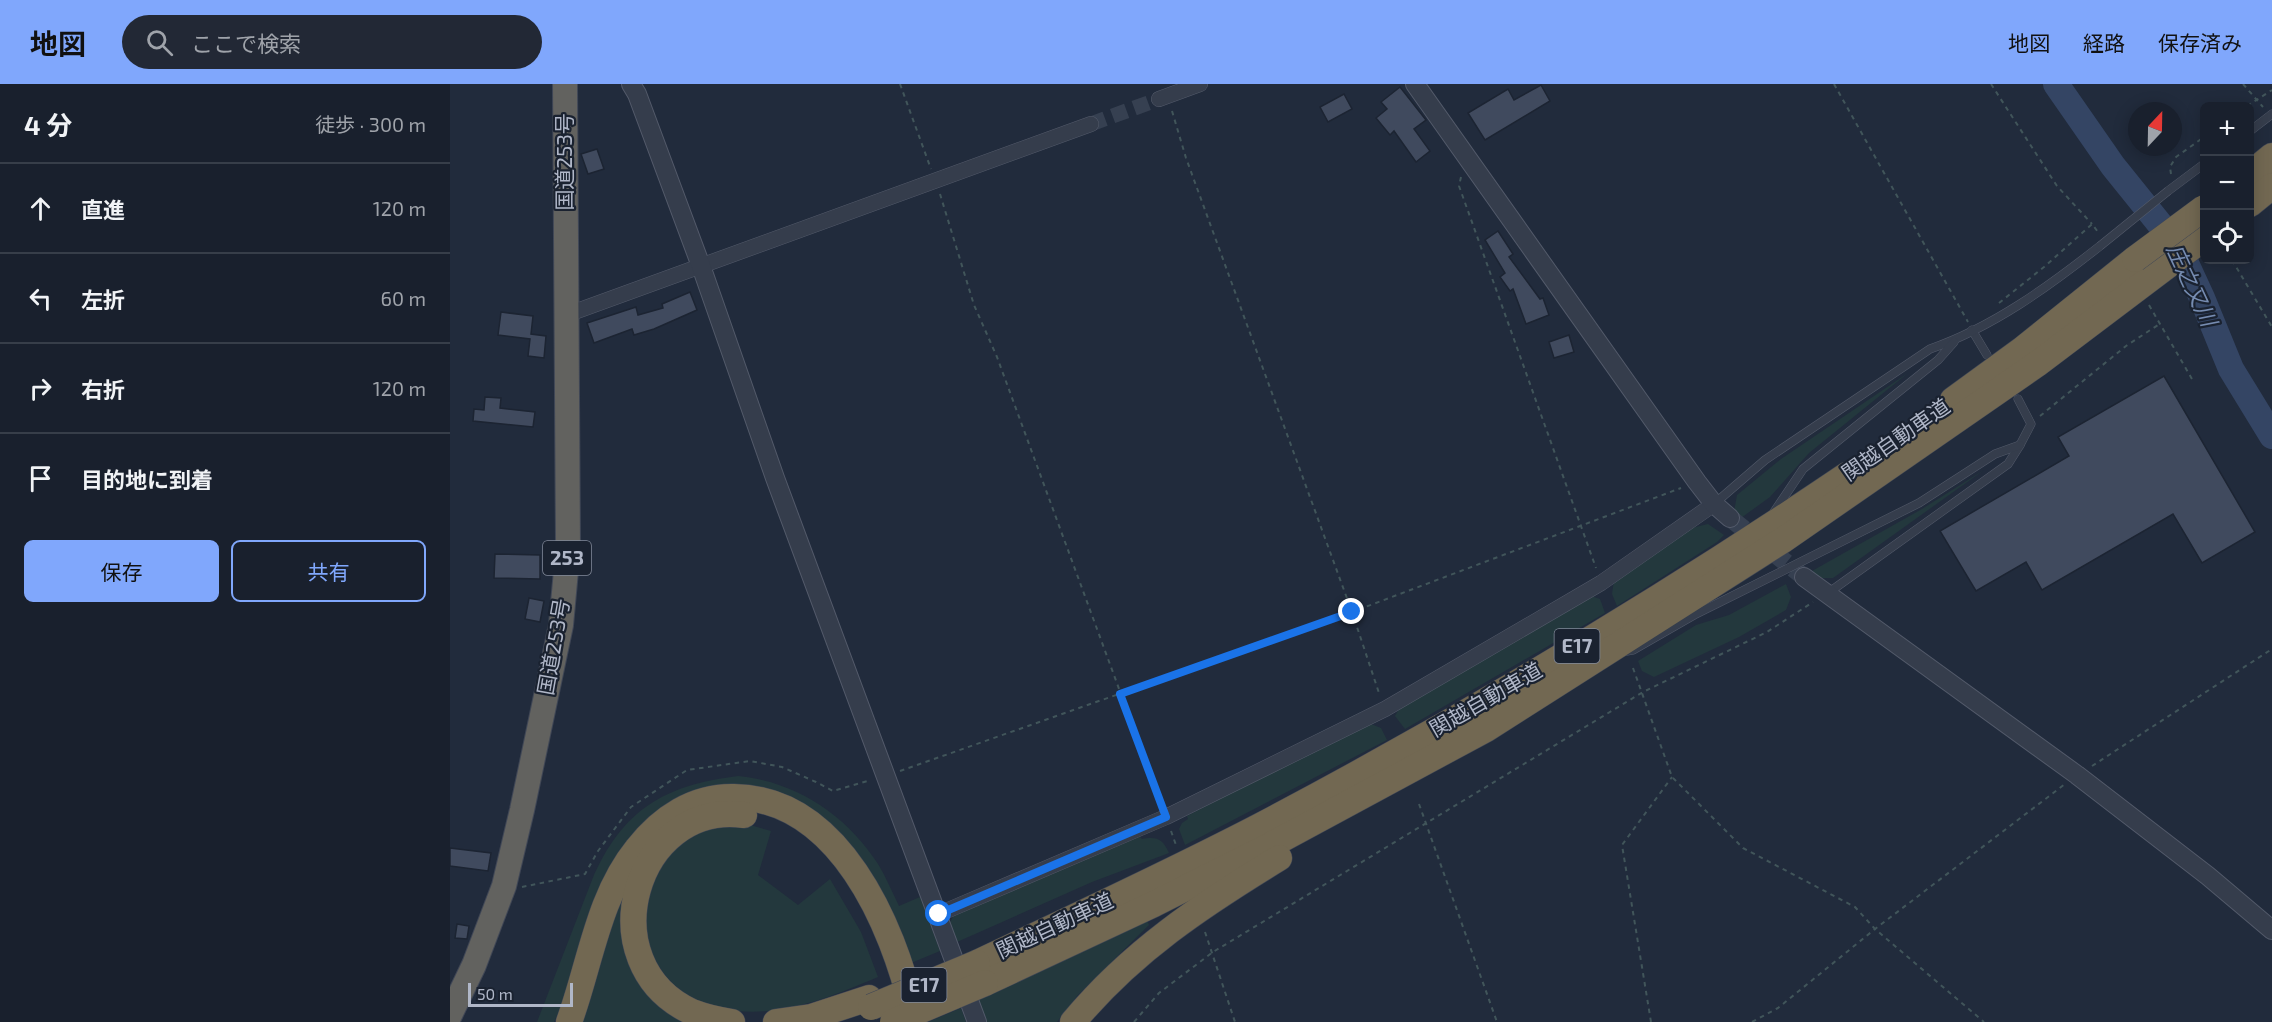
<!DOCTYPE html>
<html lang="ja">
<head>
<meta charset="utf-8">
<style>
	:root { --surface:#19202d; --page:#222835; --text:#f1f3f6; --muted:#9fa3aa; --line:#373e49; --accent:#80a7fc }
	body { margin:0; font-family:"Exo 2","Noto Sans JP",sans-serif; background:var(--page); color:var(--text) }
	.controls { position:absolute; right:18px; top:18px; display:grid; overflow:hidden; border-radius:9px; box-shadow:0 3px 15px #0003 }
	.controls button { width:54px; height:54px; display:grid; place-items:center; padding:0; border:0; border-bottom:2px solid var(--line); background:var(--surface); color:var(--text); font:30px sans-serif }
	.compass { position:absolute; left:1678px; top:18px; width:54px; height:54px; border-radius:50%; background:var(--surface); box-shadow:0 3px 15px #0003; rotate:22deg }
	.scale { position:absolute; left:18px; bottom:15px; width:105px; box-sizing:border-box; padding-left:6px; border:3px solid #b0b7c8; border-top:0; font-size:16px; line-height:21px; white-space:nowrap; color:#b0b7c8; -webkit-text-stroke:4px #1a2230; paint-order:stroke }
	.stop { position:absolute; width:18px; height:18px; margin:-14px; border:4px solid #1a73e8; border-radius:50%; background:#fff }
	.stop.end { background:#1a73e8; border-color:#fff; box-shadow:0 2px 6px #0008 }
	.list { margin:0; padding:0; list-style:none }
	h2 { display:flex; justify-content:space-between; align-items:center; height:78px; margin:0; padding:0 24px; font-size:26px }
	h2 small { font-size:20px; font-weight:400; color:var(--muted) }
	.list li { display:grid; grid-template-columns:39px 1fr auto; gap:18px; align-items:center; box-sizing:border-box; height:90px; padding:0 24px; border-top:2px solid var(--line) }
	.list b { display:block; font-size:22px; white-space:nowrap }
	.list em { font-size:20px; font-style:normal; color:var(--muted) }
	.actions { display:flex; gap:12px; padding:18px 24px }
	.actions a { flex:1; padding:14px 0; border:2px solid var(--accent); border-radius:9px; text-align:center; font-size:21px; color:var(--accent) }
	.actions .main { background:var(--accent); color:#111 }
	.icon { flex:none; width:33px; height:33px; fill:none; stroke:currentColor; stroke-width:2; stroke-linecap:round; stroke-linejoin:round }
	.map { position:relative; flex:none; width:1822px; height:938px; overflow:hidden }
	header { display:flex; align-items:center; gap:36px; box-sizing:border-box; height:84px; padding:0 30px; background:var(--accent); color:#111 }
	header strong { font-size:28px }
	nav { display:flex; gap:33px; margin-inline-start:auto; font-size:21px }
	.search { width:420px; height:54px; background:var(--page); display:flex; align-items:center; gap:15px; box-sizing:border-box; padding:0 21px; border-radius:33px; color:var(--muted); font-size:22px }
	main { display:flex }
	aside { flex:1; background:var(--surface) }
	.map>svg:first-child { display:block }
	.green { fill:#23383d }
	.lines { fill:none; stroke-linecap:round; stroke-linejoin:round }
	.river { stroke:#344564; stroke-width:26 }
	.building { fill:#404a5e; stroke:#1c2432; stroke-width:1.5 }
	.minor-tunnel { stroke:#364051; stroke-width:15; stroke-dasharray:15 8; stroke-linecap:butt }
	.tertiary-tunnel { stroke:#364051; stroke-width:18; stroke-dasharray:18 9; stroke-linecap:butt }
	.service-casing { stroke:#535a6a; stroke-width:9 }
	.minor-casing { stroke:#535a6a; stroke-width:16 }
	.tertiary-casing { stroke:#535a6a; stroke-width:20 }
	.trunk-casing { stroke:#404756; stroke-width:26 }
	.motorway-casing { stroke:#404756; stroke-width:27 }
	.path { stroke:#41555a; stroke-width:2; stroke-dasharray:4.5 4.5; stroke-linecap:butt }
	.service { stroke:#353d4c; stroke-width:8 }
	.minor { stroke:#353d4c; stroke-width:15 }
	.tertiary { stroke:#353d4c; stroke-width:18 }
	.trunk { stroke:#62625f; stroke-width:24 }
	.motorway { stroke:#726852; stroke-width:26 }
	.service-bridge-casing { stroke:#535a6a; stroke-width:9; stroke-linecap:butt }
	.motorway-bridge-casing { stroke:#404756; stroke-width:27; stroke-linecap:butt }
	.service-bridge { stroke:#353d4c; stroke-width:8 }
	.motorway-bridge { stroke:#726852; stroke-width:26 }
	.route { stroke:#1a73e8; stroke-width:8 }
	.labels { text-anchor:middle; stroke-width:4.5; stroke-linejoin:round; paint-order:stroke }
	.shield { fill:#1a2230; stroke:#838a9a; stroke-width:1.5 }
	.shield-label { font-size:20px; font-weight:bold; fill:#b0b7c8 }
	.street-label { font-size:21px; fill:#b0b7c8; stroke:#1a2230 }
	.water-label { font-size:22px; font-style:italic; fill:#768cb1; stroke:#1a2230 }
</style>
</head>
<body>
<header>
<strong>地図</strong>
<div class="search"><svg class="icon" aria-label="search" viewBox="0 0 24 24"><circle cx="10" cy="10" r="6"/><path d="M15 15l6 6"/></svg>ここで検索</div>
<nav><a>地図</a><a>経路</a><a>保存済み</a></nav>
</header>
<main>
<aside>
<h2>4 分<small>徒歩 · 300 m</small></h2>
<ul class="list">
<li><svg class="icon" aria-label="ahead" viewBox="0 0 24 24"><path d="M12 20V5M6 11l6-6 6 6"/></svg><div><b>直進</b></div><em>120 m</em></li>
<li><svg class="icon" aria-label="left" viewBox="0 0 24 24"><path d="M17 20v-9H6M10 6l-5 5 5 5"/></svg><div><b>左折</b></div><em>60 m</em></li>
<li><svg class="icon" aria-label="right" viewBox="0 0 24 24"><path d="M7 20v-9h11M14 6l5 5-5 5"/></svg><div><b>右折</b></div><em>120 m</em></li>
<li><svg class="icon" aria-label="arrive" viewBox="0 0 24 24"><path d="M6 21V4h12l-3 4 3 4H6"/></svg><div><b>目的地に到着</b></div></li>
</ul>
<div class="actions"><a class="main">保存</a><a>共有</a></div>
</aside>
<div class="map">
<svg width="1822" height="938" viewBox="0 0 1822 938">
	<rect width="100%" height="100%" fill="#212b3c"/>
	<!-- green -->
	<g class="green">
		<path d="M1458 289 1359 369 1320 413 1291 434 1284 428 1287 411 1331 375Z"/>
		<path d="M1534 386 1383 494H1370L1362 487 1472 425Z"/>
		<path d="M1258 440 1274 451 1267 458 1167 522 1162 510 1164 496 1242 444Z"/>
		<path d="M1336 500 1341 513 1336 526 1289 553 1204 593 1192 587 1188 577 1246 541 1279 531Z"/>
		<path d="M1138 511 1150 515 1155 529 955 645 945 632 950 623Z"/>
		<path d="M921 640 931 644 937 656 735 761 729 745 732 739 738 735 737 732 911 641 913 643Z"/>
		<path d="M288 692C347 698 396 731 428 780 436 793 442 808 449 822L470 813 490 867 461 879 348 720 199 738 104 938H87L142 796C172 726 214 701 288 692Z"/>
		<path d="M275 740 300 741 321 747 308 791 348 821 380 795 411 848 428 893C378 914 324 937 269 924 216 912 189 865 195 813 198 794 212 775 225 762 238 750 258 745 275 740Z"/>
		<path d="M689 752 692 755C707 752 713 755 719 769L642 798 507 858 499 841 503 832Z"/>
		<path d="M171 807 176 809 173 834 246 938H128Z"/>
		<path d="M696 834 699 841 628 911 607 938H536L528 916Z"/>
		<path d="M511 924 516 938H478Z"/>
	</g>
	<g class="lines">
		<!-- river -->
		<path class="river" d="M1606 0 1663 82 1729 164 1752 214 1781 285 1822 352"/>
	</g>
	<!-- building -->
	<g class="building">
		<path d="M1091 1 1100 17 1035 56 1018 29 1058 5 1064 16Z"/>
		<path d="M950 3 976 36 964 45 980 67 966 78 944 47 940 51 926 34 937 25 931 18Z"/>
		<path d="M894 10 902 25 878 38 870 23Z"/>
		<path d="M147 65 154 85 138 90 131 70Z"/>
		<path d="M1048 147 1063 170 1059 173 1090 215 1093 214 1099 231 1076 240 1063 205 1060 207 1050 193 1055 189 1035 156Z"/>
		<path d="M240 208 247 226 204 245 184 251 182 245 144 259 137 239 186 223 188 231 213 224 212 220Z"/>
		<path d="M51 228 83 232 81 250 96 252 94 274 78 272 80 255 48 251Z"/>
		<path d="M1119 251 1124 268 1104 274 1099 258Z"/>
		<path d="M1714 292 1805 448 1752 479 1723 430 1592 506 1576 478 1526 507 1490 447 1619 372 1608 353Z"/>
		<path d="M35 313 51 314 50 324 85 328 83 343 23 337 24 325 34 326Z"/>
		<path d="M45 470 90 471V495L44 494Z"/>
		<path d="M79 514 94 517 90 538 75 535Z"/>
		<path d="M0 764 41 769 38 787 0 782Z"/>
		<path d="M7 840 19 842 17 855 5 854Z"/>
	</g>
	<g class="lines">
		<!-- minor-tunnel -->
		<path class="minor-tunnel" d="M641 40 709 15"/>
		<!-- tertiary-tunnel -->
		<path class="tertiary-tunnel" d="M1280 434 1354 493"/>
		<defs>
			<g id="service">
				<path d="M1800 47 1822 30"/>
				<path d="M1718 107 1754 80"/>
				<path d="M1522 246 1537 271"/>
				<path d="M1264 420 1315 376 1480 265C1543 243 1598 203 1650 162"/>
				<path d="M1324 428 1353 385 1488 276 1504 258"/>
				<path d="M1378 509 1558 380 1570 361 1581 340 1568 315"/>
				<path d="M1177 567 1183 566 1244 531 1469 419 1545 370 1570 361"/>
			</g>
			<g id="minor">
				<path d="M709 15 750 0"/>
				<path d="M116 231 641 40"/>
				<path d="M489 830 716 733 935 625 1151 499 1264 420"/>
			</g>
			<g id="tertiary">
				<path d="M181 0 187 10 251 182 325 394 527 938"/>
				<path d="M965 0 1247 398 1264 420 1280 434"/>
				<path d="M1354 493 1627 691 1758 792 1822 846"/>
			</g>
			<path id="trunk" d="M0 931 24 881 54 802 72 726 111 541 118 465 115 0"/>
			<g id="motorway">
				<path d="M1800 90 1822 72"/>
				<path d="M1800 120 1822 102"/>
				<path d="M1503 316 1573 265 1685 175"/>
				<path d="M527 879C622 834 718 790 812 741 1013 635 1209 518 1397 391"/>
				<path d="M535 899 704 820 821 761 1036 645 1333 456 1587 280 1754 154"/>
				<path d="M119 938C140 881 148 813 187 765 211 734 244 712 284 713 389 714 443 841 463 928"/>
				<path d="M282 938C268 936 255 933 242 928 137 880 185 716 294 731"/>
				<path d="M326 938 361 933 419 914"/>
				<path d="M623 938C682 867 752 821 829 774"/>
			</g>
		</defs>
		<!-- service casing -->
		<use href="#service" class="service-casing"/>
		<!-- minor casing -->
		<use href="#minor" class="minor-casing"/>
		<!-- tertiary casing -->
		<use href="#tertiary" class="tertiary-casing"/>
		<!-- trunk casing -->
		<use href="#trunk" class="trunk-casing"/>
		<!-- motorway casing -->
		<use href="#motorway" class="motorway-casing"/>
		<!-- path -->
		<g class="path">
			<path d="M450 0 481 85"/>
			<path d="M1384 0 1518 238"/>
			<path d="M1541 0 1607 102 1642 140"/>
			<path d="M1793 0 1813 23"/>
			<path d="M1797 22 1822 6"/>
			<path d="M722 27 736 74 902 528 930 612"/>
			<path d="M1721 90 1720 83 1726 73 1754 53"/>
			<path d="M1011 93 1009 102 1146 484"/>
			<path d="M490 110 524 221 547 273 711 719"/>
			<path d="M1782 176 1822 243"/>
			<path d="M1549 219 1594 183 1642 140 1648 148"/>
			<path d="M1699 221 1742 295"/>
			<path d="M1590 332 1676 262 1711 239"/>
			<path d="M1183 584 1222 693 1293 764 1405 823 1425 845 1534 938"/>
			<path d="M1642 682 1822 565"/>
			<path d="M450 687 902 528 1231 404"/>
			<path d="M969 720 1047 938"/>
			<path d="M721 747 726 761"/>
			<path d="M72 803 135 790 148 767 181 723 237 686 300 677 332 683 366 698 383 707 421 696"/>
			<path d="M755 848 785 938"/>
			<path d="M684 938 709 909 763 868 1193 608 1317 548 1363 518"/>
			<path d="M1201 938 1172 761 1222 693"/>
			<path d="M1302 938 1328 924 1425 845 1615 700"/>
		</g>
		<!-- service -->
		<use href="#service" class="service"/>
		<!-- minor -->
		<use href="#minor" class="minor"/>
		<!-- tertiary -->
		<use href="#tertiary" class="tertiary"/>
		<!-- trunk -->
		<use href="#trunk" class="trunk"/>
		<!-- motorway -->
		<use href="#motorway" class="motorway"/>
		<defs>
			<path id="service-bridge" d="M1650 162 1718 107"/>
			<g id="motorway-bridge">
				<path d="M1685 175 1754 124"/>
				<path d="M421 923 527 879"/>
				<path d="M443 938 535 899"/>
			</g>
		</defs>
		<!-- service-bridge casing -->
		<use href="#service-bridge" class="service-bridge-casing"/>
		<!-- motorway-bridge casing -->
		<use href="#motorway-bridge" class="motorway-bridge-casing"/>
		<!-- service-bridge -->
		<use href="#service-bridge" class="service-bridge"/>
		<!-- motorway-bridge -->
		<use href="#motorway-bridge" class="motorway-bridge"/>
	</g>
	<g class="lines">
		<!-- route -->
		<path class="route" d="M489 830 716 733 670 610 902 528"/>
	</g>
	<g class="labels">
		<!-- shield labels -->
		<g class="shield">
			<rect x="93" y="457" width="48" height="34" rx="4.5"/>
			<rect x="1104.5" y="545" width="45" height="34" rx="4.5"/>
			<rect x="451.5" y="884" width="45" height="34" rx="4.5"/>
		</g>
		<g class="shield-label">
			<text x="117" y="481">253</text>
			<text x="1127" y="569">E17</text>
			<text x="474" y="908">E17</text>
		</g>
		<!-- street labels -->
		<g class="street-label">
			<text transform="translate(115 78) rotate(-90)" y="7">国道253号</text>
			<text transform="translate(1446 356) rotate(-35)" y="7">関越自動車道</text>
			<text transform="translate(104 563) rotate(-80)" y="7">国道253号</text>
			<text transform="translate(1036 616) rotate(-30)" y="7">関越自動車道</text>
			<text transform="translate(605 842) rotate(-25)" y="7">関越自動車道</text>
		</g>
		<!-- water labels -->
		<g class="water-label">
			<text transform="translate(1742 201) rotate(65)" y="8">庄之又川</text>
		</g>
	</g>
</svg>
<div class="controls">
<button>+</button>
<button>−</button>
<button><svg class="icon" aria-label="locate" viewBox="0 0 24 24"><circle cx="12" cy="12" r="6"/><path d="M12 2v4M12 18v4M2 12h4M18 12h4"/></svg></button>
</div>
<svg class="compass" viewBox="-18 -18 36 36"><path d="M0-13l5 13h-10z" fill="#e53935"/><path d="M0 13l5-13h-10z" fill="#9fa3aa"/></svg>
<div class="scale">50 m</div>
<div class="stop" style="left:489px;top:830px"></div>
<div class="stop end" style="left:902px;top:528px"></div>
</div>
</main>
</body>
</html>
